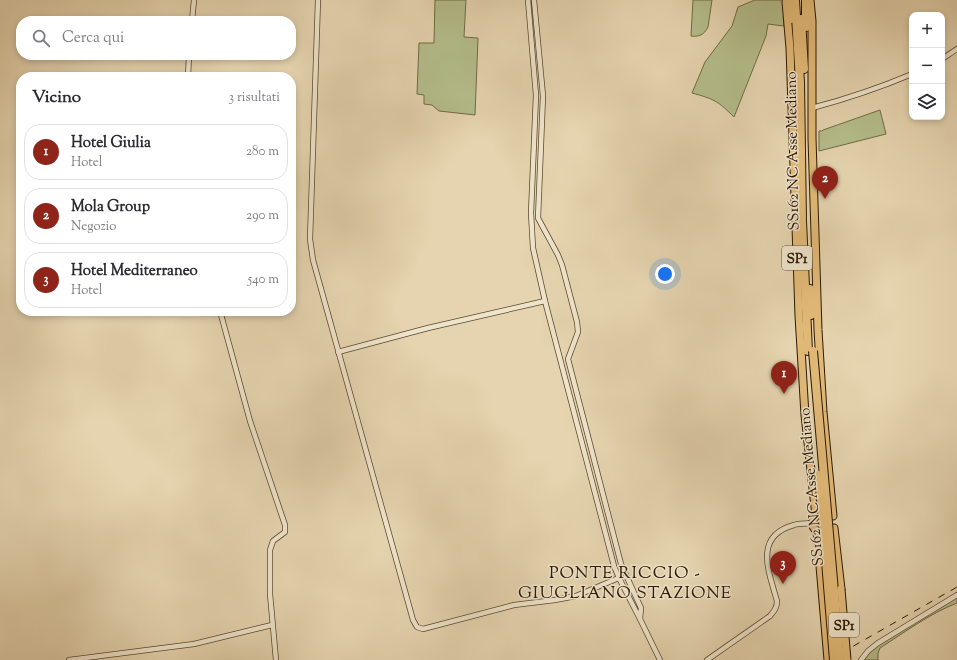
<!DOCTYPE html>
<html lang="it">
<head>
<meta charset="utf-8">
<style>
	:root { --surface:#fff; --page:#f7f7f7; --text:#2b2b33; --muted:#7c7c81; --line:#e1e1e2; --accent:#8f2418 }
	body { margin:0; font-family:"Sorts Mill Goudy",serif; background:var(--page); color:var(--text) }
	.controls { position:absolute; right:12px; top:12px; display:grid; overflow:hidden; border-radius:8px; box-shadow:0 2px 6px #0003 }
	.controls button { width:36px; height:36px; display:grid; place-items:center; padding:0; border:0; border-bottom:1px solid var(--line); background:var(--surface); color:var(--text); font:20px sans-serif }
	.you { position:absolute; left:665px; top:274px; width:14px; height:14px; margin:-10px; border:3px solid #fff; border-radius:50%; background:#1a73e8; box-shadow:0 0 0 6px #1a73e833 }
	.badge { display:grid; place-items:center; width:26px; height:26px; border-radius:50%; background:var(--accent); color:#fff; font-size:13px; font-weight:700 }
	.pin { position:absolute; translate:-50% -33px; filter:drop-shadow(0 1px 2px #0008) }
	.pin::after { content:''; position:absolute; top:21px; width:14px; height:12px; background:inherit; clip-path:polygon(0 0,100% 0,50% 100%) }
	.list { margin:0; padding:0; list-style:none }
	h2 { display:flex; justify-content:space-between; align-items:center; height:52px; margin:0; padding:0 16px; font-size:17px }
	h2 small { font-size:13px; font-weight:400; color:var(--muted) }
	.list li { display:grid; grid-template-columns:26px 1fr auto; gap:12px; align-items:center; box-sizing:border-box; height:56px; margin:0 8px 8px; padding:0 8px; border:1px solid var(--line); border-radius:16px }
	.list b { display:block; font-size:15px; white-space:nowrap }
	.list p { margin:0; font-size:13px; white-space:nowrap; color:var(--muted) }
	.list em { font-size:13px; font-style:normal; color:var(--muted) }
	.icon { flex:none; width:22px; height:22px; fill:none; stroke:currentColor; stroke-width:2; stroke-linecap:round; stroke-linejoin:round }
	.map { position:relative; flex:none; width:957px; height:660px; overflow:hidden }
	.search { position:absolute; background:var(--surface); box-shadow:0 2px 6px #0003; left:16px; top:16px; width:280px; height:44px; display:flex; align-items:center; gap:10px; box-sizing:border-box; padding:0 14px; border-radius:16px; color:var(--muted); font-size:15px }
	.panel { position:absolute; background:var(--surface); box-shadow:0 2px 6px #0003; left:16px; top:72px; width:280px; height:244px; border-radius:16px }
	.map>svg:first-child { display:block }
	.green { fill:#b4bd8b; stroke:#706b46 }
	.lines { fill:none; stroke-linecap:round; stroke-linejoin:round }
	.street-casing { stroke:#5b482c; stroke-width:6 }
	.primary-casing { stroke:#2d1900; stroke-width:9 }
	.highway-casing { stroke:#2d1900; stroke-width:10 }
	.street { stroke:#eee3cb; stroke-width:4.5 }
	.primary { stroke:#e2ba78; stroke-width:7 }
	.highway { stroke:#e2ba78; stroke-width:8 }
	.rail { stroke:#2d1900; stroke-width:1; stroke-dasharray:7 7; stroke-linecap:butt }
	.primary-bridge-casing { stroke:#2d1900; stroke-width:9; stroke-linecap:butt }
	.highway-bridge-casing { stroke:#2d1900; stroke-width:10; stroke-linecap:butt }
	.primary-bridge { stroke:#e2ba78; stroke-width:7 }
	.highway-bridge { stroke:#e2ba78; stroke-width:8 }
	.labels { text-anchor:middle; stroke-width:3; stroke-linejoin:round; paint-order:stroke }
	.shield { fill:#eee3cb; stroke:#67563d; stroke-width:1 }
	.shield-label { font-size:14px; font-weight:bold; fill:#2d1900 }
	.street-label { font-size:15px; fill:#2d1900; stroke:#eee3cb }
	.quarter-label { font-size:17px; letter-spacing:1px; fill:#2d1900; stroke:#eee3cb }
</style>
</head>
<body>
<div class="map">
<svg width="957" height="660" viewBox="0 0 957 660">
	<rect width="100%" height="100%" fill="#e5d4af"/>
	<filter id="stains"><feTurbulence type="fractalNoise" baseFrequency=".005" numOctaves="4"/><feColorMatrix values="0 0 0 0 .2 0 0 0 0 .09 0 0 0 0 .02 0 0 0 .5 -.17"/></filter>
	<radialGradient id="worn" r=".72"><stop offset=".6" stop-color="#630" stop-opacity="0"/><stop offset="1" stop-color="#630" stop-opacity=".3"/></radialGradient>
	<!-- green -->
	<g class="green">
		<path d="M435 0H466L464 37 478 38 475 115 439 111 432 105 424 104V95L417 94 419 43H434Z"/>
		<path d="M693 0H712L708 27C704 35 699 37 691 36Z"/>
		<path d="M755 0H783L784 26 768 24 766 36 734 117C718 101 714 99 692 93L705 62 732 26 738 7Z"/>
		<path d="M880 110 886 134 819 151V131H822L823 130Z"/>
		<path d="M957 596V603C929 614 905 632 880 648L878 653V660H863L868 653 890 636Z"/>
	</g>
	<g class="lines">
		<defs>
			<g id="street">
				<path d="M318 0 310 239 313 260 413 620 417 627 423 629 514 605 555 600 576 596 621 577"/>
				<path d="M528 0 536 95 531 213 533 248 545 301 614 566 619 578 640 619 641 608 621 564 568 359 578 332 577 322 562 265 558 255 538 218 543 96 534 0"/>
				<path d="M192 21 194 0"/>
				<path d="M942 59 957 49"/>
				<path d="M188 77 189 55"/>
				<path d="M812 108C846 99 879 88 912 74"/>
				<path d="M220 311 250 421 285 525V532L273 541 270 550V594L276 660"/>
				<path d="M338 352 428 328 545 301"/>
				<path d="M640 619 660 660"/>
				<path d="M69 660 194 644 272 625"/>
				<path d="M707 660 770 616C774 611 777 608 777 601 769 572 753 536 794 525 800 523 807 524 813 523"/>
				<path d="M861 660 868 651 878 643 957 595"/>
			</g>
			<g id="primary">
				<path d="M810 0 812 21V138L818 330 823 412 833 516"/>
				<path d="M786 2 790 48 799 316 805 415 816 516"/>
				<path d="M818 515C810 520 811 529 820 532"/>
				<path d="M834 528 841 589"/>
				<path d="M817 531 828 660"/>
			</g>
			<g id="highway">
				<path d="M789 0 791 19"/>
				<path d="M795 0 800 82 802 221 808 351"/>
				<path d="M806 0V27"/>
				<path d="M801 19 804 69"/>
				<path d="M810 289 811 315"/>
			</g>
		</defs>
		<!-- street casing -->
		<use href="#street" class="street-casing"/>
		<!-- primary casing -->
		<use href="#primary" class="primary-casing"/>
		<!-- highway casing -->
		<use href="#highway" class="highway-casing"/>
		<!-- street -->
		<use href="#street" class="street"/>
		<!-- primary -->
		<use href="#primary" class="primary"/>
		<!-- highway -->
		<use href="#highway" class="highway"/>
		<!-- rail -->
		<path class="rail" d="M829 660 957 587"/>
		<defs>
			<path id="primary-bridge" d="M841 589 847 660"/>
			<g id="highway-bridge">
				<path d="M813 351 840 660"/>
				<path d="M819 475 834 660"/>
			</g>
		</defs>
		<!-- primary-bridge casing -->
		<use href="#primary-bridge" class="primary-bridge-casing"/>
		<!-- highway-bridge casing -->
		<use href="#highway-bridge" class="highway-bridge-casing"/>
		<!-- primary-bridge -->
		<use href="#primary-bridge" class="primary-bridge"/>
		<!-- highway-bridge -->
		<use href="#highway-bridge" class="highway-bridge"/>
	</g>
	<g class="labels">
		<!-- shield labels -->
		<g class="shield">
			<rect x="782" y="246" width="30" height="24" rx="3"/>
			<rect x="829" y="613" width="30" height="24" rx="3"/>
		</g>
		<g class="shield-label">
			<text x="797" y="263">SP1</text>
			<text x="844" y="630">SP1</text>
		</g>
		<!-- street labels -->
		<g class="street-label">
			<text transform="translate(792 151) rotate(-91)" y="5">SS162 NC Asse Mediano</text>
			<text transform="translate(811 487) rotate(-95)" y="5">SS162 NC Asse Mediano</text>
		</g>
		<!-- quarter labels -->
		<g class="quarter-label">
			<text x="625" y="578">PONTE RICCIO -<tspan x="625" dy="20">GIUGLIANO STAZIONE</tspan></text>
		</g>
	</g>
	<rect width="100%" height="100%" filter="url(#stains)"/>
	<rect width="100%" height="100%" fill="url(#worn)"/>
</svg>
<div class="controls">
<button>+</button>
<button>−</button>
<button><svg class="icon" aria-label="layers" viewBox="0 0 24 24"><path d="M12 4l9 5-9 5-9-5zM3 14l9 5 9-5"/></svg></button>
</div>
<div class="you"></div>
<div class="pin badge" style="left:784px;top:394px">1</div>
<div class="pin badge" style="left:825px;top:199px">2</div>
<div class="pin badge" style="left:783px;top:584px">3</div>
<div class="search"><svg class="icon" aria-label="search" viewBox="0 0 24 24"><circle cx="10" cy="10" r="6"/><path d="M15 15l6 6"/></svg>Cerca qui</div>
<section class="panel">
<h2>Vicino<small>3 risultati</small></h2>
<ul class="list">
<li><span class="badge">1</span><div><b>Hotel Giulia</b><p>Hotel</p></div><em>280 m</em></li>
<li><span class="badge">2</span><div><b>Mola Group</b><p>Negozio</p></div><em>290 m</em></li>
<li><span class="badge">3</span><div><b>Hotel Mediterraneo</b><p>Hotel</p></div><em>540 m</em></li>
</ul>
</section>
</div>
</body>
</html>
